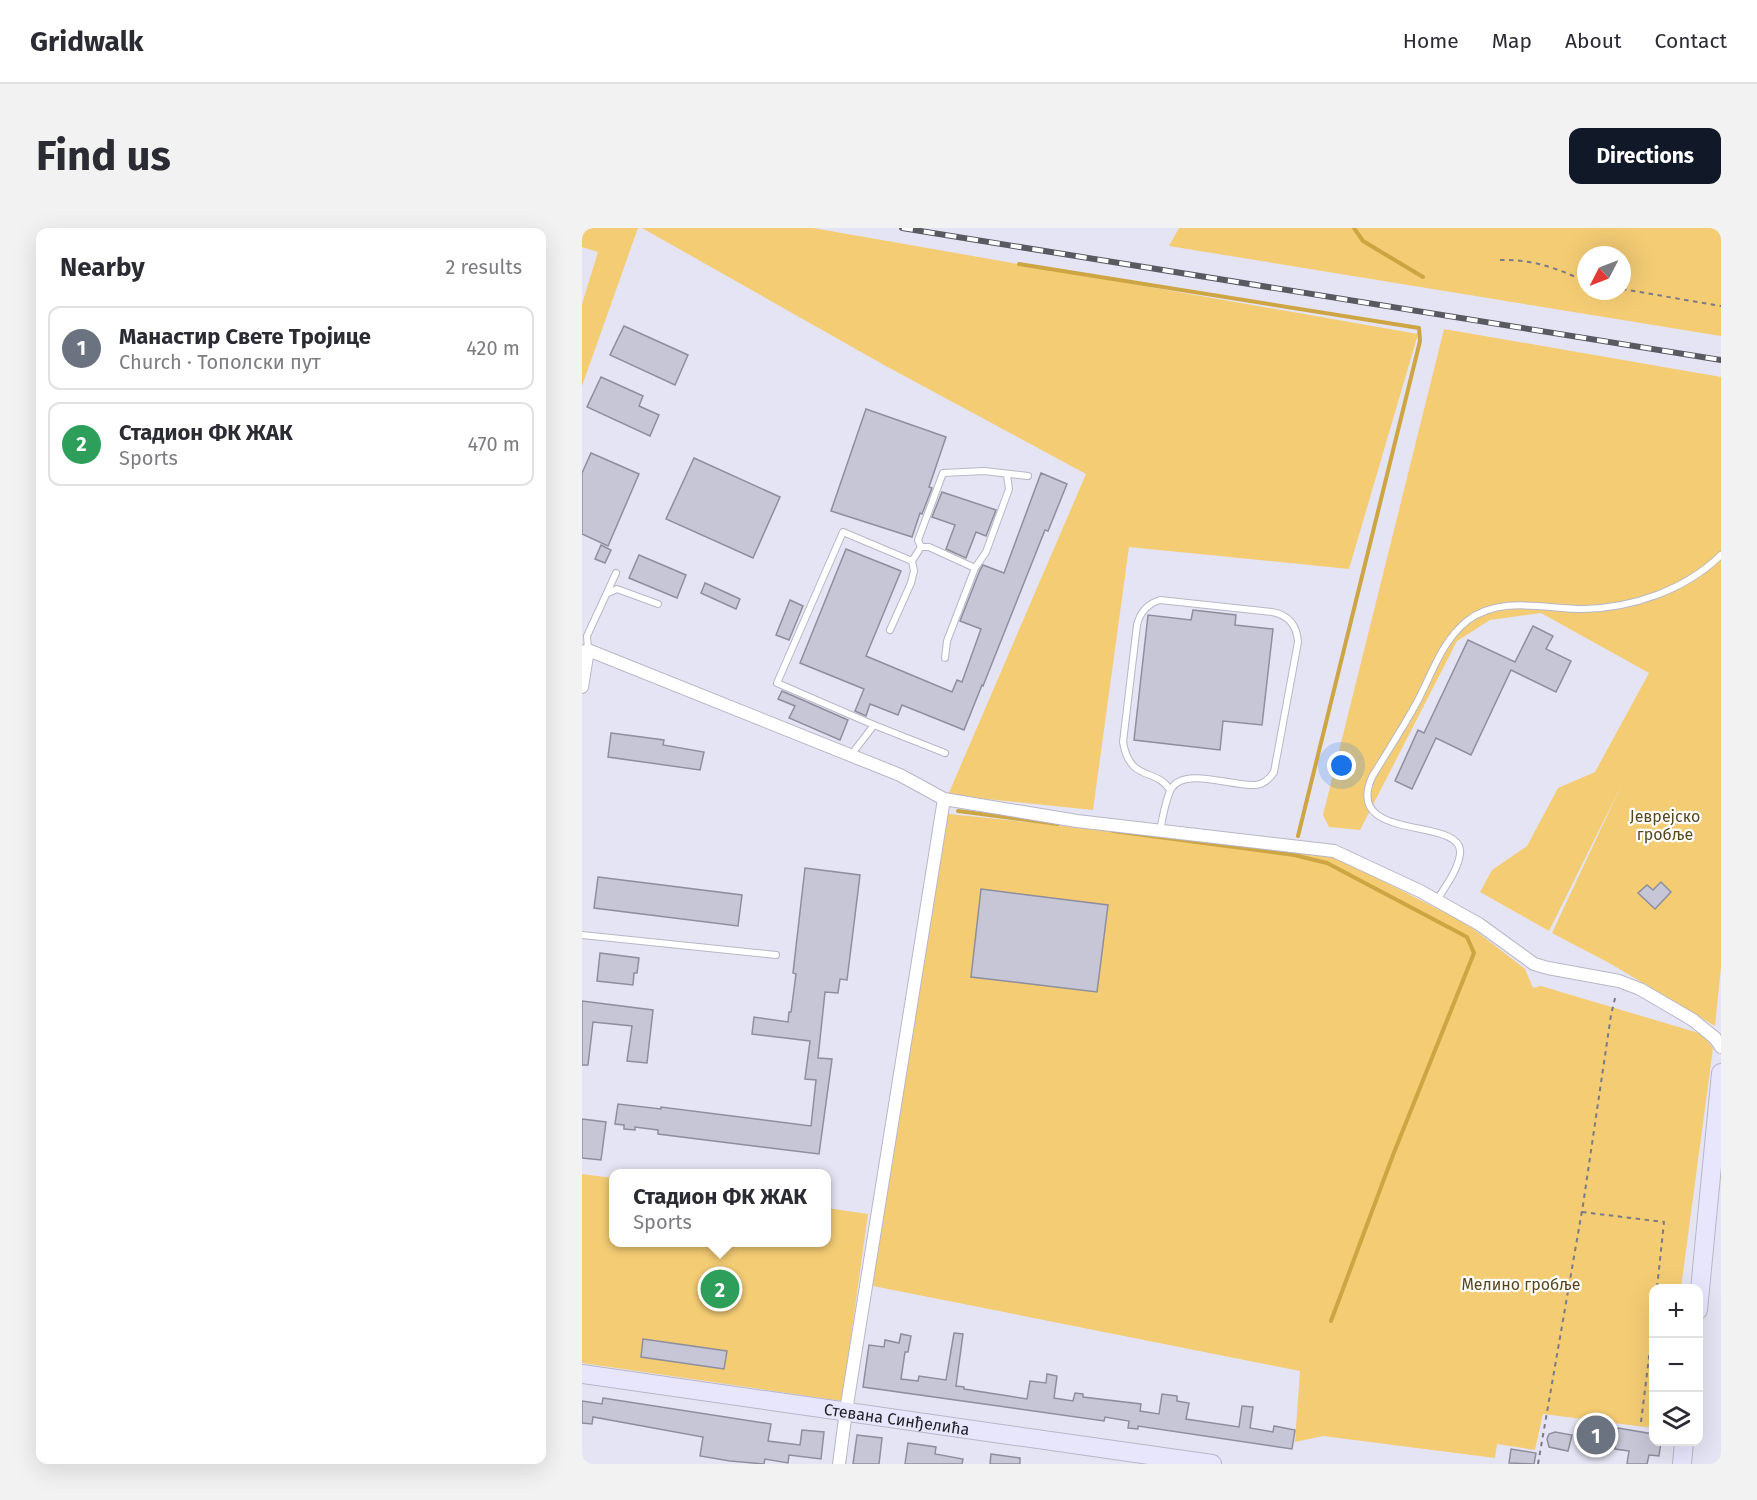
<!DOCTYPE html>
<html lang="en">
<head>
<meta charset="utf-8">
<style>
	:root { --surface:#fff; --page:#f2f2f3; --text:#2b2b33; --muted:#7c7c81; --line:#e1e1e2; --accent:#111827 }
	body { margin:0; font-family:"Fira Sans",sans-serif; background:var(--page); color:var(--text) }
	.controls { position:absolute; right:18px; bottom:18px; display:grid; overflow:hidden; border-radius:12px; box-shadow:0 6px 24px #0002 }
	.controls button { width:54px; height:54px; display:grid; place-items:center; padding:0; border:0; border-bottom:2px solid var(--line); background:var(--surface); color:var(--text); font:30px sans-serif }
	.compass { position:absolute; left:995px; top:18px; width:54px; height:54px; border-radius:50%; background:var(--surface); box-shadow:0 6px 24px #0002; rotate:228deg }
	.you { position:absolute; left:760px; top:538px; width:21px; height:21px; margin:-15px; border:4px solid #fff; border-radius:50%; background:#1a73e8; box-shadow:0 0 0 9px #1a73e833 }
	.badge { display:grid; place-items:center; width:39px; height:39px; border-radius:50%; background:var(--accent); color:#fff; font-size:20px; font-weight:700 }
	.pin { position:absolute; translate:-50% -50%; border:3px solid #fff; box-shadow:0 2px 6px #0006 }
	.popup { position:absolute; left:27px; top:941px; width:222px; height:78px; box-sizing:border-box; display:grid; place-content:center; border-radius:12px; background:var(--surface); filter:drop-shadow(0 2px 4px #0005); font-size:20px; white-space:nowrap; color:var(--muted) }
	.popup b { font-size:22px; color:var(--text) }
	.popup::after { content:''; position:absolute; left:50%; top:100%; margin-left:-12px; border:12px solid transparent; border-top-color:var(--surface) }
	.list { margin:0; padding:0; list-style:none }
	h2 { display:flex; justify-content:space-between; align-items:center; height:78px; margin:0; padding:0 24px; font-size:26px }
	h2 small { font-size:20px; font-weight:400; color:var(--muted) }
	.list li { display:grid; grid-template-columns:39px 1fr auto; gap:18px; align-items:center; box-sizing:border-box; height:84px; margin:0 12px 12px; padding:0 12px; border:2px solid var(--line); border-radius:12px }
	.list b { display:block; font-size:22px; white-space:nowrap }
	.list p { margin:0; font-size:20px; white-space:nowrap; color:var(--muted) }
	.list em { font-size:20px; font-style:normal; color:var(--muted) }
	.icon { flex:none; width:33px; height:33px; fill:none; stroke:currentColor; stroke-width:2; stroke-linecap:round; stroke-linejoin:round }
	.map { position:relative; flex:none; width:1139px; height:1236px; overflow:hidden; border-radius:12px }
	header { display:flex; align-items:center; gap:36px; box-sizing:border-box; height:84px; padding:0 30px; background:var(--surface); border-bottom:2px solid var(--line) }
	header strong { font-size:28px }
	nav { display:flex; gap:33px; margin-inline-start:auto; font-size:21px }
	.intro { display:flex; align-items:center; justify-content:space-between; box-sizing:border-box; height:144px; padding:0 36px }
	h1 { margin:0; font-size:42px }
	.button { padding:15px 27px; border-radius:12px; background:var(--accent); color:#fff; font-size:21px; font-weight:700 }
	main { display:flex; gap:36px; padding:0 36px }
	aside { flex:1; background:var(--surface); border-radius:12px; box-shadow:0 6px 24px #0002 }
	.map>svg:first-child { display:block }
	.green { fill:#f4cc74; fill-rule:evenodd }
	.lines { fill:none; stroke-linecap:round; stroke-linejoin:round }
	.stream { stroke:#cea543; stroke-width:4 }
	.building { fill:#c6c6d6; stroke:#8e8e9d; stroke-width:1.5 }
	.lane-casing { stroke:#b7b7c6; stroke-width:8 }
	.street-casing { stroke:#b7b7c6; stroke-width:14 }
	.secondary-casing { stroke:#b7b7c6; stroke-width:20 }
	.path { stroke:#7b7b85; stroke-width:2; stroke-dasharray:4.5 4.5; stroke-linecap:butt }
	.lane { stroke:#fff; stroke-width:6 }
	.street { stroke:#fff; stroke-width:12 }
	.secondary { stroke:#e8e6fd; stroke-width:18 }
	.rail-casing { stroke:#595961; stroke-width:6 }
	.rail { stroke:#fff; stroke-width:4; stroke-dasharray:11; stroke-linecap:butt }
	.labels { text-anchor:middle; stroke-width:4.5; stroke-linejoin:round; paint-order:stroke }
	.park-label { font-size:16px; fill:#58471e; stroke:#fff }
	.street-label { font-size:16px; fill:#1e1e23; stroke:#fff }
</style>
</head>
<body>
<header>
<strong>Gridwalk</strong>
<nav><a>Home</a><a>Map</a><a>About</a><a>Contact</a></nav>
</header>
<div class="intro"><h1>Find us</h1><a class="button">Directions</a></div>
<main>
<aside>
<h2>Nearby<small>2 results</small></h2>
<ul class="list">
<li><span class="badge" style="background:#6b7280">1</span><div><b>Манастир Свете Тројице</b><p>Church · Тополски пут</p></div><em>420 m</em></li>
<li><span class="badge" style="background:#2e9e5b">2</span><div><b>Стадион ФК ЖАК</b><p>Sports</p></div><em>470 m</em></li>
</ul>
</aside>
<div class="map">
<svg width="1139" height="1236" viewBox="0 0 1139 1236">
	<rect width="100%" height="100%" fill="#e4e4f4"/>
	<!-- green -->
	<g class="green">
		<path d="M0 0H56L0 158V76L16 24 0 19Z"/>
		<path d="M60 0H231L836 106 767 341 547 319 511 582 366 567 504 246 302 137Z"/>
		<path d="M597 0H1139V108L587 18ZM1004 27H1040V63H1004Z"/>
		<path d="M862 101 1139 149V739L1133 798 1029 736 970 705 1040 556 967 703 898 664 910 642 945 618 976 560 1013 544 1067 445 959 385 908 392 875 413 778 602 747 599 741 587Z"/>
		<path d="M357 585 746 625 885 696 943 741 951 760 959 758 1120 806 1131 820 1099 1060H1072L1071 1200 961 1186 953 1222 915 1216 913 1230 741 1208 713 1214 718 1143 291 1058Z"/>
		<path d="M0 946 31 950 32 1014H244L245 980 286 986 260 1173 0 1135Z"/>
	</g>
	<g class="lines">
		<!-- stream -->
		<g class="stream">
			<path d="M772 0 781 13 841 49"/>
			<path d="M437 36 837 100 838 113 716 608"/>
			<path d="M376 583 476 596"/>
			<path d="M531 603 712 627"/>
			<path d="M713 625 712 627 745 635 885 709 892 725 811 927 749 1093"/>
		</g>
	</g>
	<!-- building -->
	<g class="building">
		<path d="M42 98 106 127 93 157 28 127Z"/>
		<path d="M19 149 61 168 57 178 77 187 68 208 5 179Z"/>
		<path d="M284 181 364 209 347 259 350 260 340 286 338 285 330 309 249 283Z"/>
		<path d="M9 225 57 246 26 318 0 306V245Z"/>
		<path d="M112 230 198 269 171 330 84 291Z"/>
		<path d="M459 245 485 256 466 303 463 302 401 458 400 457 382 502 320 477 316 487 288 476 284 488 273 483 282 461 218 435 264 321 319 343 284 428 370 464 375 452 380 454 399 401 378 393 398 342 401 337 422 345Z"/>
		<path d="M360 264 414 282 404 308 394 304 384 330 364 321 373 297 350 289Z"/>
		<path d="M19 317 29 322 23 335 13 331Z"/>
		<path d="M57 327 104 347 95 370 47 350Z"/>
		<path d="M123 355 158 371 154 381 119 365Z"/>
		<path d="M208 372 221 378 207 412 194 407Z"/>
		<path d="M611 382 654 387 653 397 691 401 680 497 641 493 638 522 552 512 566 387 609 392Z"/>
		<path d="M951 398 971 408 964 421 989 433 974 464 929 442 889 527 854 510 830 561 813 553 836 502 842 505 886 412 933 434Z"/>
		<path d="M200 463 266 492 258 512 207 490 213 478 196 471Z"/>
		<path d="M29 505 82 512 81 517 122 524 118 542 26 529Z"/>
		<path d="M223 640 278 647 265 752 258 751 256 765 243 764 236 830 250 831 237 926 76 906V902L53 899V902L42 901V897L33 896 36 876 79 881V879L229 898 234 852 223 851 228 813 170 806 172 789 206 794 207 784H209L214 746 211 745Z"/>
		<path d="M16 649 160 667 156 698 12 680Z"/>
		<path d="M1079 654 1089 664 1073 681 1056 665 1065 657 1071 662Z"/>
		<path d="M399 661 526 677 515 764 389 749Z"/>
		<path d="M18 725 57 730 55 745H52L51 757 15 753Z"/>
		<path d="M0 773 71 782 65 835 45 833 50 798 11 794 6 837H0Z"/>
		<path d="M0 891 24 894 19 932 0 930Z"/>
		<path d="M372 1105 381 1106 374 1158 382 1159V1161L445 1171 448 1153 464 1155 465 1146 475 1148 472 1170 491 1173 493 1165 501 1166V1169L559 1176 558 1183 577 1186 580 1166 595 1168V1173L607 1175 604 1191 657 1199 660 1178 671 1179 668 1200 691 1204 692 1198 713 1202 710 1221 556 1198V1201L546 1200 547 1193 523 1189 522 1193 281 1159 287 1117 302 1119 303 1112 317 1115 319 1106 329 1108 326 1124H323L319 1151 336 1153 337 1148 364 1152Z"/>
		<path d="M61 1111 145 1123 142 1141 59 1129Z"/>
		<path d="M21 1170 189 1196 186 1213 218 1217 220 1202 242 1204 239 1231 207 1227 206 1235 183 1231 182 1236 148 1233 118 1228 121 1209 11 1189 10 1196 0 1195V1173L20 1176Z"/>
		<path d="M1036 1200 1071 1206V1214H1079L1077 1228 1067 1227 1065 1236H1045L1047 1223 1033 1221Z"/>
		<path d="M973 1204 990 1207 986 1223 967 1219 965 1211 967 1206Z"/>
		<path d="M275 1207 300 1210 297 1236H271Z"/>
		<path d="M326 1215 354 1219 353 1226 381 1231 380 1236H323Z"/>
		<path d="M929 1221 954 1225 952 1236 927 1235Z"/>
		<path d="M409 1226 438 1230V1236H408Z"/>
	</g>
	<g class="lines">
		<defs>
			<g id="lane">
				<path d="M339 319H347L393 340"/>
				<path d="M330 333 261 304 195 455 292 497 363 525"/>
				<path d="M26 365 35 361 76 376"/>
				<path d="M308 402 329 355 332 343 330 333 339 319 336 312 361 245 402 243 446 248"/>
				<path d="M0 420 6 422 5 408 34 345"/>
				<path d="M363 430 365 413 393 340 404 324 427 261 425 247"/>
				<path d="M269 527 292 497"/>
				<path d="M578 602C581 589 583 573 589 561 602 538 652 559 673 557 681 557 688 550 692 544L716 414C715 397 706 387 690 384L578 372C565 376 558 384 555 397L541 514C548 555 574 539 588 562"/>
				<path d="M855 672C863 659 876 642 878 626 883 587 760 616 790 549 805 524 821 500 835 474 850 446 859 414 885 393 918 367 963 381 1001 381 1051 380 1103 362 1139 327"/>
				<path d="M0 707 194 727"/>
			</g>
			<g id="street">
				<path d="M0 459 6 422 318 547 362 571 495 593 752 623 838 663 897 696 952 736 966 740 1037 753 1058 761 1111 792 1133 810 1139 819"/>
				<path d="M257 1236 264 1183 362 571"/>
			</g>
			<g id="secondary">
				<path d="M1116 1082 1139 845"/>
				<path id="s1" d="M0 1146 630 1236"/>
				<path d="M1100 1236 1102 1214"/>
			</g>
		</defs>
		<!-- lane casing -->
		<use href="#lane" class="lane-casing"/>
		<!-- street casing -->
		<use href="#street" class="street-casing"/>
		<!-- secondary casing -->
		<use href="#secondary" class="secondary-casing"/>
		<!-- path -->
		<g class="path">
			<path d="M918 32C949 31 976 40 1004 54"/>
			<path d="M1040 61 1139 78"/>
			<path d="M1000 984 1082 994 1075 1060"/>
			<path d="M1059 1194 1072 1089"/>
			<path d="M956 1236 1001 977 1029 787 1034 766"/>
		</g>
		<!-- lane -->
		<use href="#lane" class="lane"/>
		<!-- street -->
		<use href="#street" class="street"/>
		<!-- secondary -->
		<use href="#secondary" class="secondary"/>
		<defs>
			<path id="rail" d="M320 0 1139 132"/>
		</defs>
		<!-- rail casing -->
		<use href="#rail" class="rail-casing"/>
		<!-- rail -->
		<use href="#rail" class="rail"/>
	</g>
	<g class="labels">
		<!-- park labels -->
		<g class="park-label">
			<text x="1083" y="594">Јеврејско<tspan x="1083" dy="18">гробље</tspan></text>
			<text x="939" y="1062">Мелино гробље</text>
		</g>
		<!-- street labels -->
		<g class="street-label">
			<text dy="6" stroke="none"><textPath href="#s1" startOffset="318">Стевана Синђелића</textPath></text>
		</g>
	</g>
</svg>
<div class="controls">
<button>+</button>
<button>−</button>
<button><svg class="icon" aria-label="layers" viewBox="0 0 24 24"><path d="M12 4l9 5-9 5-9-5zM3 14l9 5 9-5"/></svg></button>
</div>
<svg class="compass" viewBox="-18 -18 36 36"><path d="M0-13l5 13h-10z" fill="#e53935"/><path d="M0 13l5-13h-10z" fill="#7c7c81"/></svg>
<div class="you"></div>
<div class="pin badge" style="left:1014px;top:1207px;background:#6b7280">1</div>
<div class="pin badge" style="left:138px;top:1061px;background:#2e9e5b">2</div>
<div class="popup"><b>Стадион ФК ЖАК</b>Sports</div>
</div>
</main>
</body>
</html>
